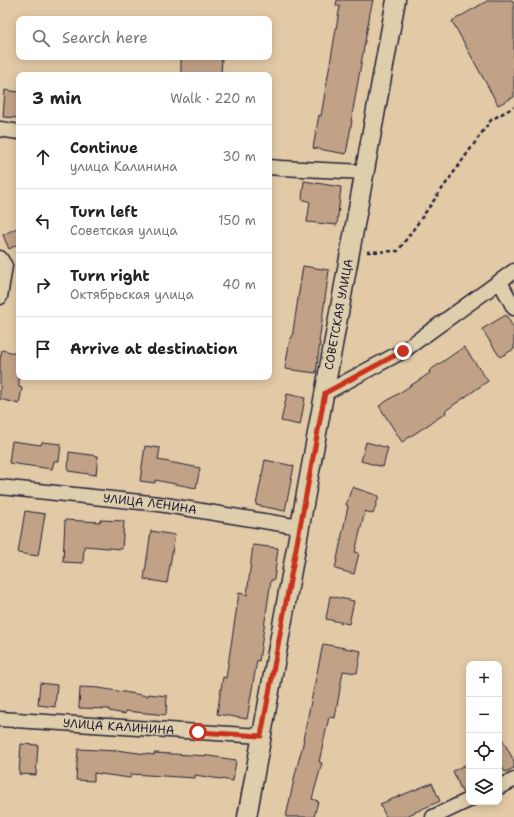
<!DOCTYPE html>
<html lang="en">
<head>
<meta charset="utf-8">
<style>
	:root { --surface:#fff; --page:#f2f2f2; --text:#222; --muted:#767676; --line:#e0e0e0 }
	body { margin:0; font-family:"Shantell Sans",sans-serif; background:var(--page); color:var(--text) }
	.controls { position:absolute; right:12px; bottom:12px; display:grid; overflow:hidden; border-radius:8px; box-shadow:0 2px 10px #0003 }
	.controls button { width:36px; height:36px; display:grid; place-items:center; padding:0; border:0; border-bottom:1px solid var(--line); background:var(--surface); color:var(--text); font:20px sans-serif }
	.stop { position:absolute; width:12px; height:12px; margin:-9px; border:3px solid #c8321e; border-radius:50%; background:#fff }
	.stop.end { background:#c8321e; border-color:#fff; box-shadow:0 1px 4px #0008 }
	.list { margin:0; padding:0; list-style:none }
	h2 { display:flex; justify-content:space-between; align-items:center; height:52px; margin:0; padding:0 16px; font-size:17px }
	h2 small { font-size:13px; font-weight:400; color:var(--muted) }
	.list li { display:grid; grid-template-columns:26px 1fr auto; gap:12px; align-items:center; box-sizing:border-box; height:64px; padding:0 16px; border-top:1px solid var(--line) }
	.list b { display:block; font-size:15px; white-space:nowrap }
	.list p { margin:0; font-size:13px; white-space:nowrap; color:var(--muted) }
	.list em { font-size:13px; font-style:normal; color:var(--muted) }
	.icon { flex:none; width:22px; height:22px; fill:none; stroke:currentColor; stroke-width:2; stroke-linecap:round; stroke-linejoin:round }
	.map { position:relative; flex:none; width:514px; height:817px; overflow:hidden }
	.search { position:absolute; background:var(--surface); box-shadow:0 2px 10px #0003; left:16px; top:16px; width:256px; height:44px; display:flex; align-items:center; gap:10px; box-sizing:border-box; padding:0 14px; border-radius:8px; color:var(--muted); font-size:15px }
	.panel { position:absolute; background:var(--surface); box-shadow:0 2px 10px #0003; left:16px; top:72px; width:256px; height:308px; border-radius:8px }
	.map>svg:first-child { display:block }
	.building { fill:#c2a287; stroke:#22223b }
	.lines { fill:none; stroke-linecap:round; stroke-linejoin:round }
	.minor-casing { stroke:#22223b; stroke-width:17 }
	.tertiary-casing { stroke:#22223b; stroke-width:21 }
	.path { stroke:#22223b; stroke-width:2.5; stroke-dasharray:4 3; stroke-linecap:butt }
	.minor { stroke:#dfceab; stroke-width:14 }
	.tertiary { stroke:#dfceab; stroke-width:18 }
	.route { stroke:#c8321e; stroke-width:5 }
	.labels { text-anchor:middle; stroke-width:3; stroke-linejoin:round; paint-order:stroke }
	.street-label { font-size:12px; fill:#22223b; stroke:#dfceab }
</style>
</head>
<body>
<div class="map">
<svg width="514" height="817" viewBox="0 0 514 817">
	<rect width="100%" height="100%" fill="#e2caa6"/>
	<filter id="ink" filterUnits="userSpaceOnUse"><feTurbulence type="fractalNoise" baseFrequency=".025" numOctaves="2"/><feDisplacementMap in="SourceGraphic" scale="8" xChannelSelector="R" yChannelSelector="G"/><feConvolveMatrix kernelMatrix="1 2 1 2 8 2 1 2 1" color-interpolation-filters="sRGB"/></filter>
	<g filter="url(#ink)">
		<!-- building -->
		<g class="building">
			<path d="M337 0H373L370 13 351 121H352L346 154 313 148 319 115 321 116 340 6H336Z"/>
			<path d="M489 0H512L514 4V97L498 105 452 21Z"/>
			<path d="M181 57H222L221 75H181Z"/>
			<path d="M5 90 19 92V118L3 117Z"/>
			<path d="M304 181 341 187 337 225 307 222 310 202 302 199Z"/>
			<path d="M19 227V244L9 249 3 235Z"/>
			<path d="M303 266 329 270 319 342H320L316 373 285 369 290 338H292Z"/>
			<path d="M506 315 514 329V349L500 357 482 329Z"/>
			<path d="M464 347 488 381 445 411 446 413 402 442 379 406 430 373 429 371Z"/>
			<path d="M2 350 19 354V387L22 388 19 404 0 399V360Z"/>
			<path d="M287 394 305 398 300 425 281 421Z"/>
			<path d="M12 441 41 445 42 442 61 444 59 461H54L52 469 9 463Z"/>
			<path d="M366 442 388 448 383 467 361 461Z"/>
			<path d="M145 446 160 448 158 460 200 468 196 488 155 480V483L140 481Z"/>
			<path d="M69 452 98 456 96 475 68 471Z"/>
			<path d="M265 460 294 466 285 511 256 505Z"/>
			<path d="M352 487 379 496 373 514 365 511 355 552 359 553 354 574 335 569 348 506 346 505Z"/>
			<path d="M25 511 45 514 38 556 18 553Z"/>
			<path d="M65 520 100 522V520L124 521 122 549 84 546 83 563 63 562Z"/>
			<path d="M151 531 175 535 167 583 144 579Z"/>
			<path d="M253 545 278 548 274 580H271L259 661 257 660 247 719 217 714 223 677 226 678 239 593 247 595Z"/>
			<path d="M330 596 354 601 349 624 326 619Z"/>
			<path d="M323 644 361 651 357 673 343 671 335 718 329 717 319 762 322 763 312 799 318 801 314 817H286L295 775 304 740H303Z"/>
			<path d="M40 683 57 685 55 707 38 705Z"/>
			<path d="M80 687 99 688 148 696V694L167 696 166 715 126 711 125 714 109 711V709L79 708Z"/>
			<path d="M499 733 514 761V768L505 772 499 762Z"/>
			<path d="M21 744 38 745 36 775 19 774Z"/>
			<path d="M78 749 116 751V750L154 755V753L209 756 236 760 233 781 195 775V778L131 774 130 778 94 773V781L76 780Z"/>
			<path d="M469 763V792L463 794 453 771Z"/>
			<path d="M432 783 440 801 404 817H386L380 804Z"/>
		</g>
		<g class="lines">
			<defs>
				<g id="minor">
					<path d="M0 129 19 132"/>
					<path d="M269 167 281 168 365 172"/>
					<path d="M0 258 5 266 0 297"/>
					<path d="M500 282 514 308"/>
					<path d="M325 393 403 351 514 271"/>
					<path id="s1" d="M0 487 159 504 300 527"/>
					<path id="s2" d="M0 719 261 736"/>
					<path d="M499 787 514 780"/>
					<path d="M433 817 469 800"/>
				</g>
				<g id="tertiary">
					<path id="s3" d="M247 817 396 0"/>
				</g>
			</defs>
			<!-- minor casing -->
			<use href="#minor" class="minor-casing"/>
			<!-- tertiary casing -->
			<use href="#tertiary" class="tertiary-casing"/>
			<!-- path -->
			<path class="path" d="M367 252 398 251 491 120 514 107"/>
			<!-- minor -->
			<use href="#minor" class="minor"/>
			<!-- tertiary -->
			<use href="#tertiary" class="tertiary"/>
		</g>
	</g>
	<g class="lines" filter="url(#ink)">
		<!-- route -->
		<path class="route" d="M198 732 261 736 325 393 403 351"/>
	</g>
	<g class="labels">
		<!-- street labels -->
		<g class="street-label">
			<text dy="4" stroke="none"><textPath href="#s3" startOffset="511">СОВЕТСКАЯ УЛИЦА</textPath></text>
			<text dy="4" stroke="none"><textPath href="#s1" startOffset="151">УЛИЦА ЛЕНИНА</textPath></text>
			<text dy="4" stroke="none"><textPath href="#s2" startOffset="119">УЛИЦА КАЛИНИНА</textPath></text>
		</g>
	</g>
</svg>
<div class="controls">
<button>+</button>
<button>−</button>
<button><svg class="icon" aria-label="locate" viewBox="0 0 24 24"><circle cx="12" cy="12" r="6"/><path d="M12 2v4M12 18v4M2 12h4M18 12h4"/></svg></button>
<button><svg class="icon" aria-label="layers" viewBox="0 0 24 24"><path d="M12 4l9 5-9 5-9-5zM3 14l9 5 9-5"/></svg></button>
</div>
<div class="stop" style="left:198px;top:732px"></div>
<div class="stop end" style="left:403px;top:351px"></div>
<div class="search"><svg class="icon" aria-label="search" viewBox="0 0 24 24"><circle cx="10" cy="10" r="6"/><path d="M15 15l6 6"/></svg>Search here</div>
<section class="panel">
<h2>3 min<small>Walk · 220 m</small></h2>
<ul class="list">
<li><svg class="icon" aria-label="ahead" viewBox="0 0 24 24"><path d="M12 20V5M6 11l6-6 6 6"/></svg><div><b>Continue</b><p>улица Калинина</p></div><em>30 m</em></li>
<li><svg class="icon" aria-label="left" viewBox="0 0 24 24"><path d="M17 20v-9H6M10 6l-5 5 5 5"/></svg><div><b>Turn left</b><p>Советская улица</p></div><em>150 m</em></li>
<li><svg class="icon" aria-label="right" viewBox="0 0 24 24"><path d="M7 20v-9h11M14 6l5 5-5 5"/></svg><div><b>Turn right</b><p>Октябрьская улица</p></div><em>40 m</em></li>
<li><svg class="icon" aria-label="arrive" viewBox="0 0 24 24"><path d="M6 21V4h12l-3 4 3 4H6"/></svg><div><b>Arrive at destination</b></div></li>
</ul>
</section>
</div>
</body>
</html>
